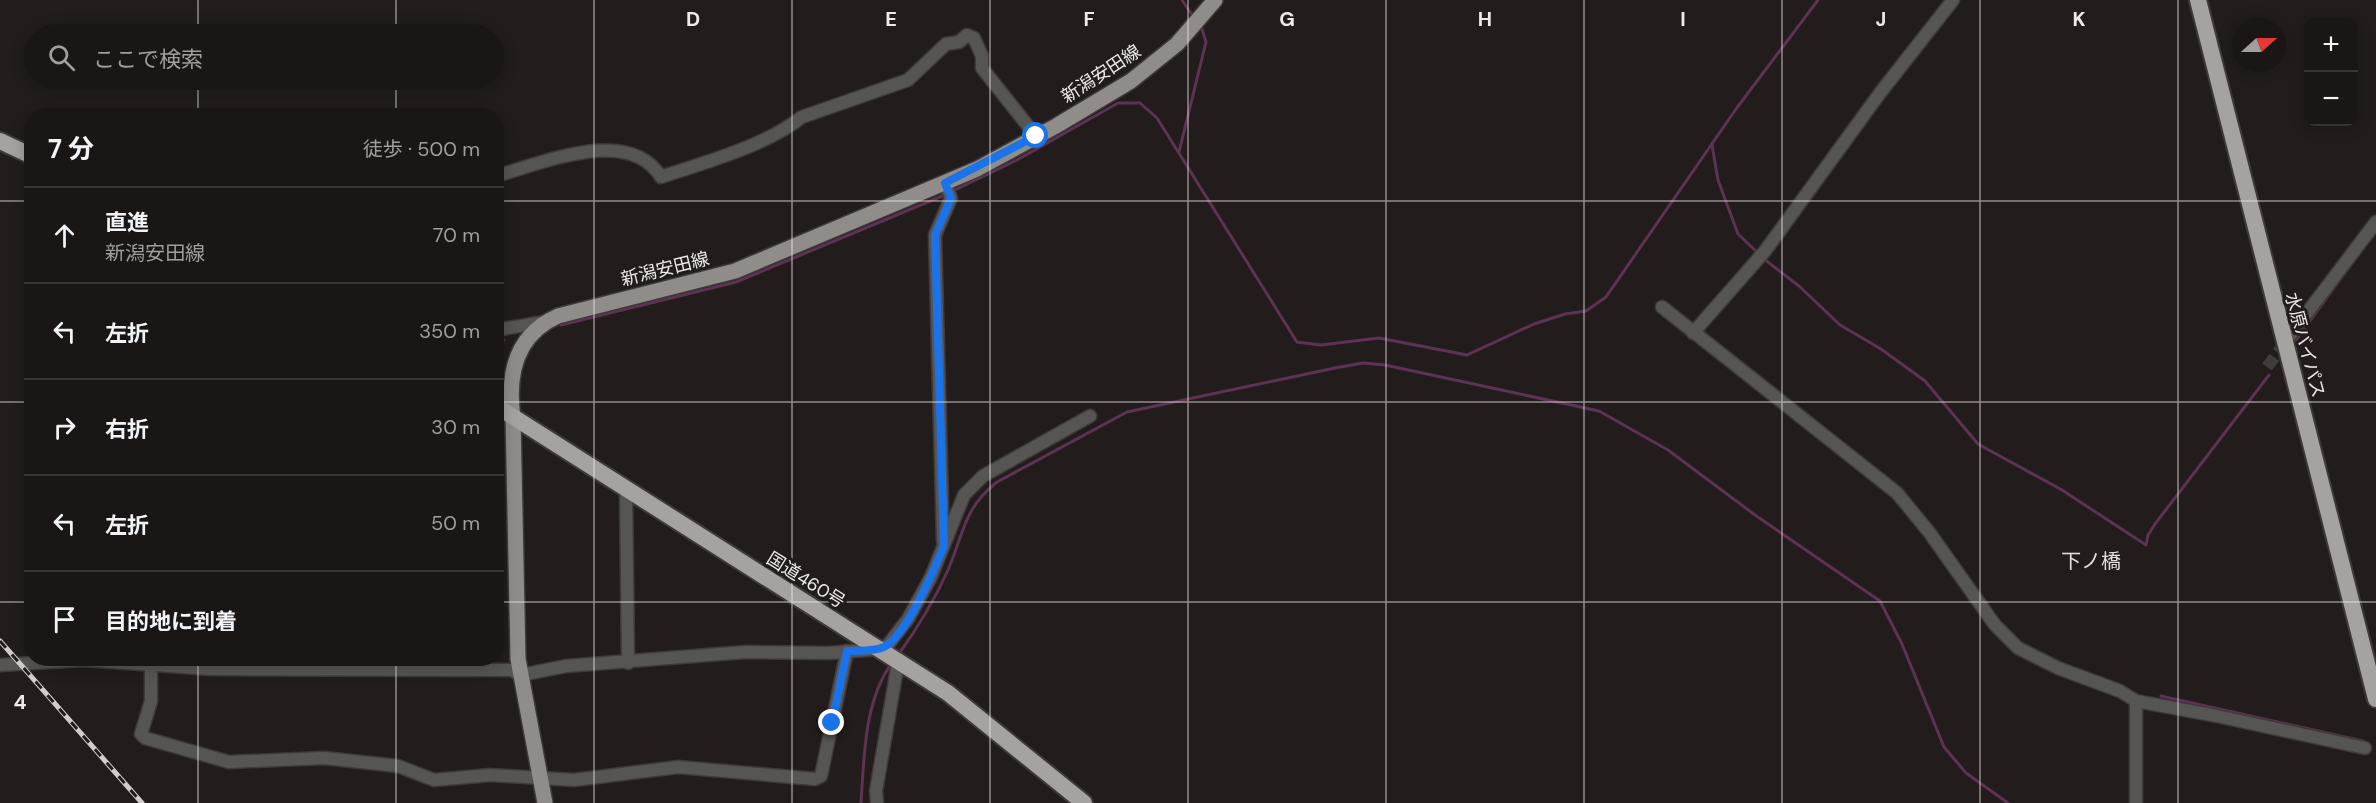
<!DOCTYPE html>
<html lang="ja">
<head>
<meta charset="utf-8">
<style>
	:root { --surface:#1a1615; --page:#272322; --text:#f1f3f6; --muted:#9f9fa0; --line:#383534 }
	body { margin:0; font-family:"DM Sans","Noto Sans JP",sans-serif; background:var(--page); color:var(--text) }
	.controls { position:absolute; right:18px; top:18px; display:grid; overflow:hidden; border-radius:12px; box-shadow:0 3px 15px #0003 }
	.controls button { width:54px; height:54px; display:grid; place-items:center; padding:0; border:0; border-bottom:2px solid var(--line); background:var(--surface); color:var(--text); font:30px sans-serif }
	.compass { position:absolute; left:2232px; top:18px; width:54px; height:54px; border-radius:50%; background:var(--surface); box-shadow:0 3px 15px #0003; rotate:69deg }
	.stop { position:absolute; width:18px; height:18px; margin:-14px; border:4px solid #1a73e8; border-radius:50%; background:#fff }
	.stop.end { background:#1a73e8; border-color:#fff; box-shadow:0 2px 6px #0008 }
	.list { margin:0; padding:0; list-style:none }
	h2 { display:flex; justify-content:space-between; align-items:center; height:78px; margin:0; padding:0 24px; font-size:26px }
	h2 small { font-size:20px; font-weight:400; color:var(--muted) }
	.list li { display:grid; grid-template-columns:39px 1fr auto; gap:18px; align-items:center; box-sizing:border-box; height:96px; padding:0 24px; border-top:2px solid var(--line) }
	.list b { display:block; font-size:22px; white-space:nowrap }
	.list p { margin:0; font-size:20px; white-space:nowrap; color:var(--muted) }
	.list em { font-size:20px; font-style:normal; color:var(--muted) }
	.icon { flex:none; width:33px; height:33px; fill:none; stroke:currentColor; stroke-width:2; stroke-linecap:round; stroke-linejoin:round }
	.map { position:relative; flex:none; width:2376px; height:803px; overflow:hidden }
	.search { position:absolute; background:var(--surface); box-shadow:0 3px 15px #0003; left:24px; top:24px; width:480px; height:66px; display:flex; align-items:center; gap:15px; box-sizing:border-box; padding:0 21px; border-radius:33px; color:var(--muted); font-size:22px }
	.panel { position:absolute; background:var(--surface); box-shadow:0 3px 15px #0003; left:24px; top:108px; width:480px; height:558px; border-radius:24px }
	.map>svg:first-child { display:block }
	.lines { fill:none; stroke-linecap:round; stroke-linejoin:round }
	.stream { stroke:#5e3252; stroke-width:3 }
	.minor-tunnel { stroke:#403c3b; stroke-width:12; stroke-dasharray:12 6; stroke-linecap:butt }
	.minor-casing { stroke:#3e3a39; stroke-width:15 }
	.major-casing { stroke:#3e3a39; stroke-width:18 }
	.highway-casing { stroke:#3e3a39; stroke-width:20 }
	.minor { stroke:#575554; stroke-width:12 }
	.major { stroke:#908c8a; stroke-width:15 }
	.highway { stroke:#a6a29f; stroke-width:16 }
	.rail-casing { stroke:#d1cdcc; stroke-width:5 }
	.rail { stroke:#221d1c; stroke-width:3; stroke-dasharray:9; stroke-linecap:butt }
	.route { stroke:#1a73e8; stroke-width:8 }
	.grid { fill:none; stroke:#edeae9; stroke-width:1.5; stroke-opacity:0.55 }
	.labels { text-anchor:middle; stroke-width:6; stroke-linejoin:round; paint-order:stroke }
	.street-label { font-size:18px; fill:#edeae9; stroke:#221d1c }
	.neighbourhood-label { font-size:20px; fill:#e3dddc; stroke:#221d1c }
	.grid-label { font-size:20px; text-anchor:middle; font-weight:bold; fill:#edeae9; stroke:#221d1c; stroke-width:6; stroke-linejoin:round; paint-order:stroke }
</style>
</head>
<body>
<div class="map">
<svg width="2376" height="803" viewBox="0 0 2376 803">
	<rect width="100%" height="100%" fill="#221d1c"/>
	<g class="lines">
		<!-- stream -->
		<g class="stream">
			<path d="M1182 0 1192 15"/>
			<path d="M1712 145 1718 180 1738 234 1759 254"/>
			<path d="M1179 152 1206 42 1202 29"/>
			<path d="M953 191 1017 160 1118 103H1140L1157 118 1297 342 1321 345 1379 338 1467 355 1534 324 1565 314 1586 311 1606 297 1736 109 1818 0"/>
			<path d="M1764 259 1799 286 1840 325 1881 349 1925 381 1978 444 2062 490 2146 545 2148 535 2155 524 2269 375"/>
			<path d="M561 325 736 282 947 194"/>
			<path d="M496 343 504 340"/>
			<path d="M2293 344 2363 248"/>
			<path d="M898 655C917 629 935 599 948 570 964 533 963 509 997 482L1127 412 1335 368 1363 363 1385 365 1599 411 1668 450 1755 515 1880 601 1902 644 1944 747 1966 773 2008 803"/>
			<path d="M2161 696 2363 741"/>
			<path d="M861 803C864 759 864 700 892 663"/>
		</g>
		<!-- minor-tunnel -->
		<path class="minor-tunnel" d="M2267 367 2288 339"/>
		<defs>
			<g id="minor">
				<path d="M496 176C543 163 629 125 661 177 706 162 765 146 802 117L908 80 946 44 959 42 967 35 974 38 982 56V68L1036 136"/>
				<path d="M1662 307 1897 493 1929 532 1995 625 2018 648 2058 668 2120 691 2136 701 2217 716 2365 748"/>
				<path d="M496 330 544 322"/>
				<path d="M1693 333 1765 251 1880 93 1953 0"/>
				<path d="M2291 334 2376 222"/>
				<path d="M626 488 628 663"/>
				<path d="M943 541 935 235 951 198 945 183"/>
				<path d="M0 665 84 660 211 669 511 670 521 675 566 666 746 652 829 653 878 649 887 646 908 619 931 577 964 495 983 476 1090 416"/>
				<path d="M151 666V701L141 734 145 738 229 762 324 758 398 766 434 780 490 775 574 780 678 767 815 779 821 776 847 651"/>
				<path d="M2136 701V803"/>
				<path d="M877 803 876 791 898 663"/>
			</g>
			<path id="major" d="M545 803 518 659 513 418C507 375 515 335 558 316L735 271 977 169 1056 126 1131 81 1177 44 1215 0"/>
			<g id="highway">
				<path d="M2198 0 2376 699"/>
				<path d="M0 141 32 156"/>
				<path d="M496 406 948 693 1084 803"/>
			</g>
		</defs>
		<!-- minor casing -->
		<use href="#minor" class="minor-casing"/>
		<!-- major casing -->
		<use href="#major" class="major-casing"/>
		<!-- highway casing -->
		<use href="#highway" class="highway-casing"/>
		<!-- minor -->
		<use href="#minor" class="minor"/>
		<!-- major -->
		<use href="#major" class="major"/>
		<!-- highway -->
		<use href="#highway" class="highway"/>
		<defs>
			<path id="rail" d="M0 641 142 803"/>
		</defs>
		<!-- rail casing -->
		<use href="#rail" class="rail-casing"/>
		<!-- rail -->
		<use href="#rail" class="rail"/>
	</g>
	<g class="lines">
		<!-- route -->
		<path class="route" d="M832 723 847 651C858 650 874 652 884 647 907 635 934 570 944 546L935 235 951 198 945 183 1036 136"/>
	</g>
	<!-- grid -->
	<path class="grid" d="M198 0V34M396 0V34M594 0V803M792 0V803M990 0V803M1188 0V803M1386 0V803M1584 0V803M1782 0V803M1980 0V803M2178 0V803M198 80V116M396 80V116M0 201H32M496 201H2376M0 402H32M496 402H2376M0 602H32M496 602H2376M198 658V803M396 658V803"/>
	<g class="labels">
		<!-- street labels -->
		<g class="street-label">
			<text transform="translate(1101 74) rotate(-33)" y="6">新潟安田線</text>
			<text transform="translate(665 269) rotate(-14)" y="6">新潟安田線</text>
			<text transform="translate(2305 345) rotate(75)" y="6">水原バイパス</text>
			<text transform="translate(806 580) rotate(32)" y="6">国道460号</text>
		</g>
		<!-- neighbourhood labels -->
		<g class="neighbourhood-label">
			<text x="2091" y="568">下ノ橋</text>
		</g>
	</g>
	<g class="grid-label">
		<text x="693" y="26">D</text>
		<text x="891" y="26">E</text>
		<text x="1089" y="26">F</text>
		<text x="1287" y="26">G</text>
		<text x="1485" y="26">H</text>
		<text x="1683" y="26">I</text>
		<text x="1881" y="26">J</text>
		<text x="2079" y="26">K</text>
		<text x="20" y="709">4</text>
	</g>
</svg>
<div class="controls">
<button>+</button>
<button>−</button>
</div>
<svg class="compass" viewBox="-18 -18 36 36"><path d="M0-13l5 13h-10z" fill="#e53935"/><path d="M0 13l5-13h-10z" fill="#9f9fa0"/></svg>
<div class="stop" style="left:1036px;top:136px"></div>
<div class="stop end" style="left:832px;top:723px"></div>
<div class="search"><svg class="icon" aria-label="search" viewBox="0 0 24 24"><circle cx="10" cy="10" r="6"/><path d="M15 15l6 6"/></svg>ここで検索</div>
<section class="panel">
<h2>7 分<small>徒歩 · 500 m</small></h2>
<ul class="list">
<li><svg class="icon" aria-label="ahead" viewBox="0 0 24 24"><path d="M12 20V5M6 11l6-6 6 6"/></svg><div><b>直進</b><p>新潟安田線</p></div><em>70 m</em></li>
<li><svg class="icon" aria-label="left" viewBox="0 0 24 24"><path d="M17 20v-9H6M10 6l-5 5 5 5"/></svg><div><b>左折</b></div><em>350 m</em></li>
<li><svg class="icon" aria-label="right" viewBox="0 0 24 24"><path d="M7 20v-9h11M14 6l5 5-5 5"/></svg><div><b>右折</b></div><em>30 m</em></li>
<li><svg class="icon" aria-label="left" viewBox="0 0 24 24"><path d="M17 20v-9H6M10 6l-5 5 5 5"/></svg><div><b>左折</b></div><em>50 m</em></li>
<li><svg class="icon" aria-label="arrive" viewBox="0 0 24 24"><path d="M6 21V4h12l-3 4 3 4H6"/></svg><div><b>目的地に到着</b></div></li>
</ul>
</section>
</div>
</body>
</html>
